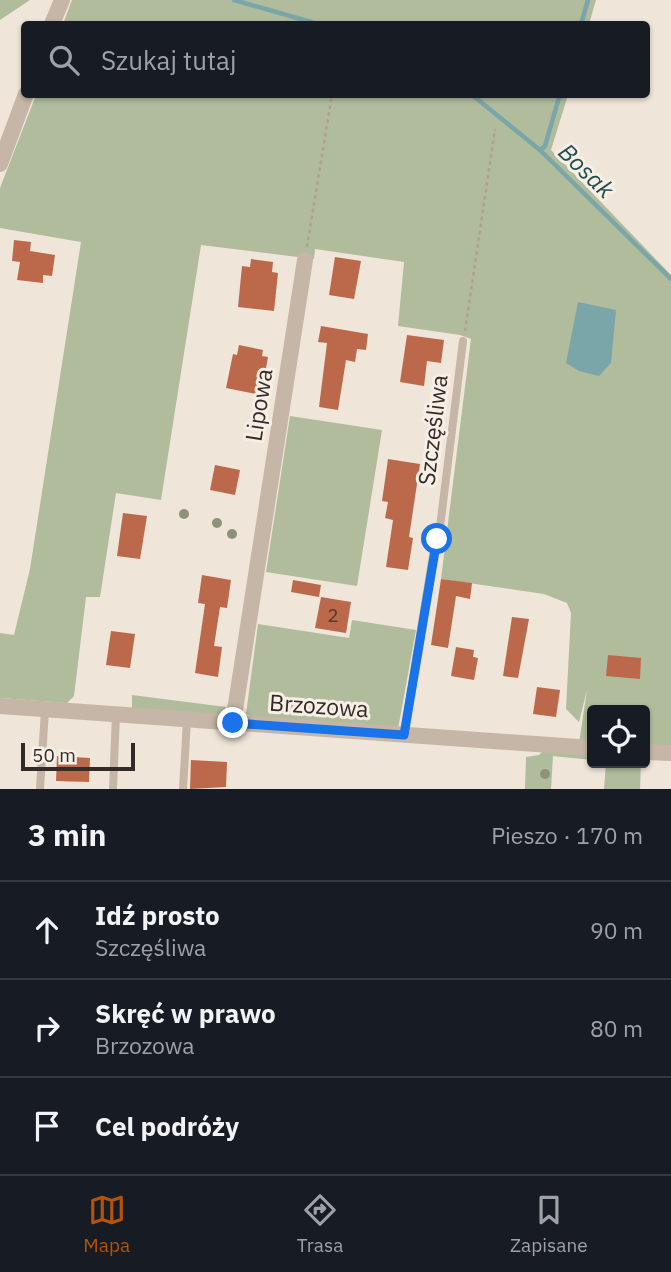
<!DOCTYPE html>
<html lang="pl">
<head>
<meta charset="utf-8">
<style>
	:root { --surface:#171b24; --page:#20242c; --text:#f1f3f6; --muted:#9ea1a6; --line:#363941; --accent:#b45309 }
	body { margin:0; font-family:"IBM Plex Sans",sans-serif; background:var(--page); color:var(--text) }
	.controls { position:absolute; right:21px; bottom:21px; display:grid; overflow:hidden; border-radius:7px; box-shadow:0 2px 5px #0004 }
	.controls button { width:63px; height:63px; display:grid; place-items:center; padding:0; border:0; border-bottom:2px solid var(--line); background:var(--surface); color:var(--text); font:35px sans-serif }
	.scale { position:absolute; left:21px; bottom:18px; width:114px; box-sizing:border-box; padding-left:7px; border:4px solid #332b27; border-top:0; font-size:19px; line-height:24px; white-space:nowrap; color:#332b27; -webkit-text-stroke:5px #f7efe5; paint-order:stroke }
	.stop { position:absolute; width:21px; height:21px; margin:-16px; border:5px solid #1a73e8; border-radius:50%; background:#fff }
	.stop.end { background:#1a73e8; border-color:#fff; box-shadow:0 2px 7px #0008 }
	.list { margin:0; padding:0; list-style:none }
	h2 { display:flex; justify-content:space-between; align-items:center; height:91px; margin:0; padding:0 28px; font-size:30px }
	h2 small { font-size:23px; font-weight:400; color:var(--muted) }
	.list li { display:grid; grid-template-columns:46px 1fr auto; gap:21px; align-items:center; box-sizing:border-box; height:98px; padding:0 28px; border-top:2px solid var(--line) }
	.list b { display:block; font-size:26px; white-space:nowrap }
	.list p { margin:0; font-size:23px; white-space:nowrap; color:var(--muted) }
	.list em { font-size:23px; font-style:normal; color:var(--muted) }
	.icon { flex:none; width:38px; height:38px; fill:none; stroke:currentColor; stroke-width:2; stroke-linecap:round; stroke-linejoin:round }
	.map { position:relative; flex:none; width:671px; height:789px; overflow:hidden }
	.search { position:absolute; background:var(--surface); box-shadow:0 2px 5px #0004; left:21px; right:21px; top:21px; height:77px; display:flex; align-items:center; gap:18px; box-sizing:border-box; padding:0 24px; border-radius:7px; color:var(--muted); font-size:26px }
	.sheet { height:385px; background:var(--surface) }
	nav { display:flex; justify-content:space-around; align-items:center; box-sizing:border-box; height:98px; border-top:2px solid var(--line); background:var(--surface); font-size:19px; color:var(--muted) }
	nav a { display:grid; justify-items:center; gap:4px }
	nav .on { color:var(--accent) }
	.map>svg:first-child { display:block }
	.green { fill:#b0bc9b }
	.water { fill:#7ba6a9 }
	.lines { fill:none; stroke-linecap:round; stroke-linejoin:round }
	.stream { stroke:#7ba6a9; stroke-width:4.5 }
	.building { fill:#bc694b }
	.path { stroke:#b1a091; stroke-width:2.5; stroke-dasharray:3.5 3.5; stroke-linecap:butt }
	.lane { stroke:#c6b6a7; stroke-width:8 }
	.street { stroke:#c6b6a7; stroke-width:16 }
	.tree { fill:#8f927a }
	.route { stroke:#1a73e8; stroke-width:9 }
	.labels { text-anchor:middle; stroke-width:6; stroke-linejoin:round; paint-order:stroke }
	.number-label { font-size:19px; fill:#553a30 }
	.street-label { font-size:23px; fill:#332b27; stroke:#f7efe5 }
	.water-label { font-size:24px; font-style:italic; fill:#204c50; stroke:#f7efe5 }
</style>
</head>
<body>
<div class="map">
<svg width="671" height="789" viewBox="0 0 671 789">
	<rect width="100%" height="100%" fill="#efe5d9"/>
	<!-- green -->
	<g class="green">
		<path d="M0 0H30L0 20Z"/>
		<path d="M72 0H596L589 24H63Z"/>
		<path d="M36 95H568L551 150 671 275V747H645V710H592V744L579 743 587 690 579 722 566 709 571 613 567 603 544 594 441 579 471 339 460 335 398 326 404 262 315 249 314 259 201 245 161 500 116 493 100 597H86L74 696 67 703 0 698V633L14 635 30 569 81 242 0 228V188Z"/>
		<path d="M290 416 382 430 357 586 266 572Z"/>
		<path d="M352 620 416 630 398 729 256 718 246 714 258 624 349 638Z"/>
		<path d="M132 695 226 707 222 717 132 710Z"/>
		<path d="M543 751 592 754V760L553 756 551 789H525L526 757 539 755Z"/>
		<path d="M606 763H641L640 789H604Z"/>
	</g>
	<!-- water -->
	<path class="water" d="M578 302 616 310 611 363 599 376 579 371 566 363Z"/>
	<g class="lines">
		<!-- stream -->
		<g class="stream">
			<path d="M234 0 318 24"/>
			<path d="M581 24 588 0"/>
			<path d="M471 94 540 150 671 279"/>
			<path d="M540 150 545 146 560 94"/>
		</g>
	</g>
	<!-- building -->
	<g class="building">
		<path d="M14 240 31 242 30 251 55 255 52 276 43 275V283L17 280 20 262 12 261Z"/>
		<path d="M335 257 361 261 354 299 329 295Z"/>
		<path d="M251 259 273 262 272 272 278 273 274 311 238 307 242 266 250 267Z"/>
		<path d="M321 326 368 334 366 350 357 349 355 362 346 360 338 410 319 407 327 343 318 342Z"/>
		<path d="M407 335 444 340 441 363 427 361 424 386 400 382Z"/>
		<path d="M239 345 263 350 262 356 268 357 261 395 226 388 233 354 237 355Z"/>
		<path d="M388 459 420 464 409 537 413 538 408 570 386 567 393 520 385 518 388 502 382 501Z"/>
		<path d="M215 465 240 470 235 495 210 490Z"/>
		<path d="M123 513 147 516 140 559 117 556Z"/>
		<path d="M202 575 231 580 227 608 220 607 214 646 222 647 218 677 195 673 205 604 198 603Z"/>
		<path d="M441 579 472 583 470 599 456 596 448 648 431 645Z"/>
		<path d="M293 580 321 585 319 597 291 592Z"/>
		<path d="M321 597 351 602 346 633 315 628Z"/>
		<path d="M512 617 529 619 518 678 503 676Z"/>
		<path d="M111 631 135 634 130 668 106 665Z"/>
		<path d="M456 647 474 650 473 657 478 658 474 680 451 676Z"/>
		<path d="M608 655 641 658 640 679 606 676Z"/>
		<path d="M537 687 560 690 556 717 533 714Z"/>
		<path d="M57 756 90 758 89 782 56 781Z"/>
		<path d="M191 760 227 762 226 787 190 789Z"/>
	</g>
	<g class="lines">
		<!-- path -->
		<g class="path">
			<path d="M307 247 332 94"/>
			<path d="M465 331 495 129"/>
		</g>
		<!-- lane -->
		<g class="lane">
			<path d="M404 735 434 549 440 527 463 341"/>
			<path d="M40 789 45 710"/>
			<path d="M113 789 116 714"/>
			<path d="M183 789 187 720"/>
		</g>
		<!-- street -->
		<g class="street">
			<path d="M52 24 62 0"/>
			<path d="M0 164 26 94"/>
			<path d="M0 706 592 748"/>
			<path d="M233 723 305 260"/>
			<path d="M645 752 671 753"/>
		</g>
	</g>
	<!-- trees -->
	<g class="tree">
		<circle cx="184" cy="514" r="5"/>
		<circle cx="217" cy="523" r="5"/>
		<circle cx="232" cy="534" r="5"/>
		<circle cx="545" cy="774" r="5"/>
	</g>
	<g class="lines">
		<!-- route -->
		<path class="route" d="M233 723 404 735 437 539"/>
	</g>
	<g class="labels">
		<!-- number labels -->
		<g class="number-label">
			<text x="333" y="622">2</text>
		</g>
		<!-- street labels -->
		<g class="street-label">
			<text transform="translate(259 405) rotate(-81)" y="8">Lipowa</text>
			<text transform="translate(433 430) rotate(-83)" y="8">Szczęśliwa</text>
			<text transform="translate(319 706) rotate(4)" y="8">Brzozowa</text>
		</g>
		<!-- water labels -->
		<g class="water-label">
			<text transform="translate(586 171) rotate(44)" y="8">Bosak</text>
		</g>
	</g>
</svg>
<div class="controls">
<button><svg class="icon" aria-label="locate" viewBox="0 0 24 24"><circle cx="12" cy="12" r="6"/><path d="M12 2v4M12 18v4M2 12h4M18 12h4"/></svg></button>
</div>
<div class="scale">50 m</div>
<div class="stop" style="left:437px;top:539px"></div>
<div class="stop end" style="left:233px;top:723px"></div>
<div class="search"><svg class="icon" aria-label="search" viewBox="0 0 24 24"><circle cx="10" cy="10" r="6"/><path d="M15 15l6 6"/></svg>Szukaj tutaj</div>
</div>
<section class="sheet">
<h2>3 min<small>Pieszo · 170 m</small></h2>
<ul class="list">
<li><svg class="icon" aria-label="ahead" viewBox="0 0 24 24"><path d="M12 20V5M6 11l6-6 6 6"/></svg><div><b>Idź prosto</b><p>Szczęśliwa</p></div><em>90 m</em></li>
<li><svg class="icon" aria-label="right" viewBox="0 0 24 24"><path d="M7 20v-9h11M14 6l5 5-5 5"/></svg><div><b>Skręć w prawo</b><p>Brzozowa</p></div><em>80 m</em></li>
<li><svg class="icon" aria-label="arrive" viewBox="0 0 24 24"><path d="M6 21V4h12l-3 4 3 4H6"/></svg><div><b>Cel podróży</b></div></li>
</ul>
</section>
<nav>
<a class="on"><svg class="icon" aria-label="map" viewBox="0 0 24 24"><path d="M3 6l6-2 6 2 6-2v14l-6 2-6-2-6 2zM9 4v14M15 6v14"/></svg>Mapa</a>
<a><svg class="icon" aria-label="directions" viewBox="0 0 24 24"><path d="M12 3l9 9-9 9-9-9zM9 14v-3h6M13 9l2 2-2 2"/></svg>Trasa</a>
<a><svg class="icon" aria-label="saved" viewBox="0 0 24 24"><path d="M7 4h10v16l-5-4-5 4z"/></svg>Zapisane</a>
</nav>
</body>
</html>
